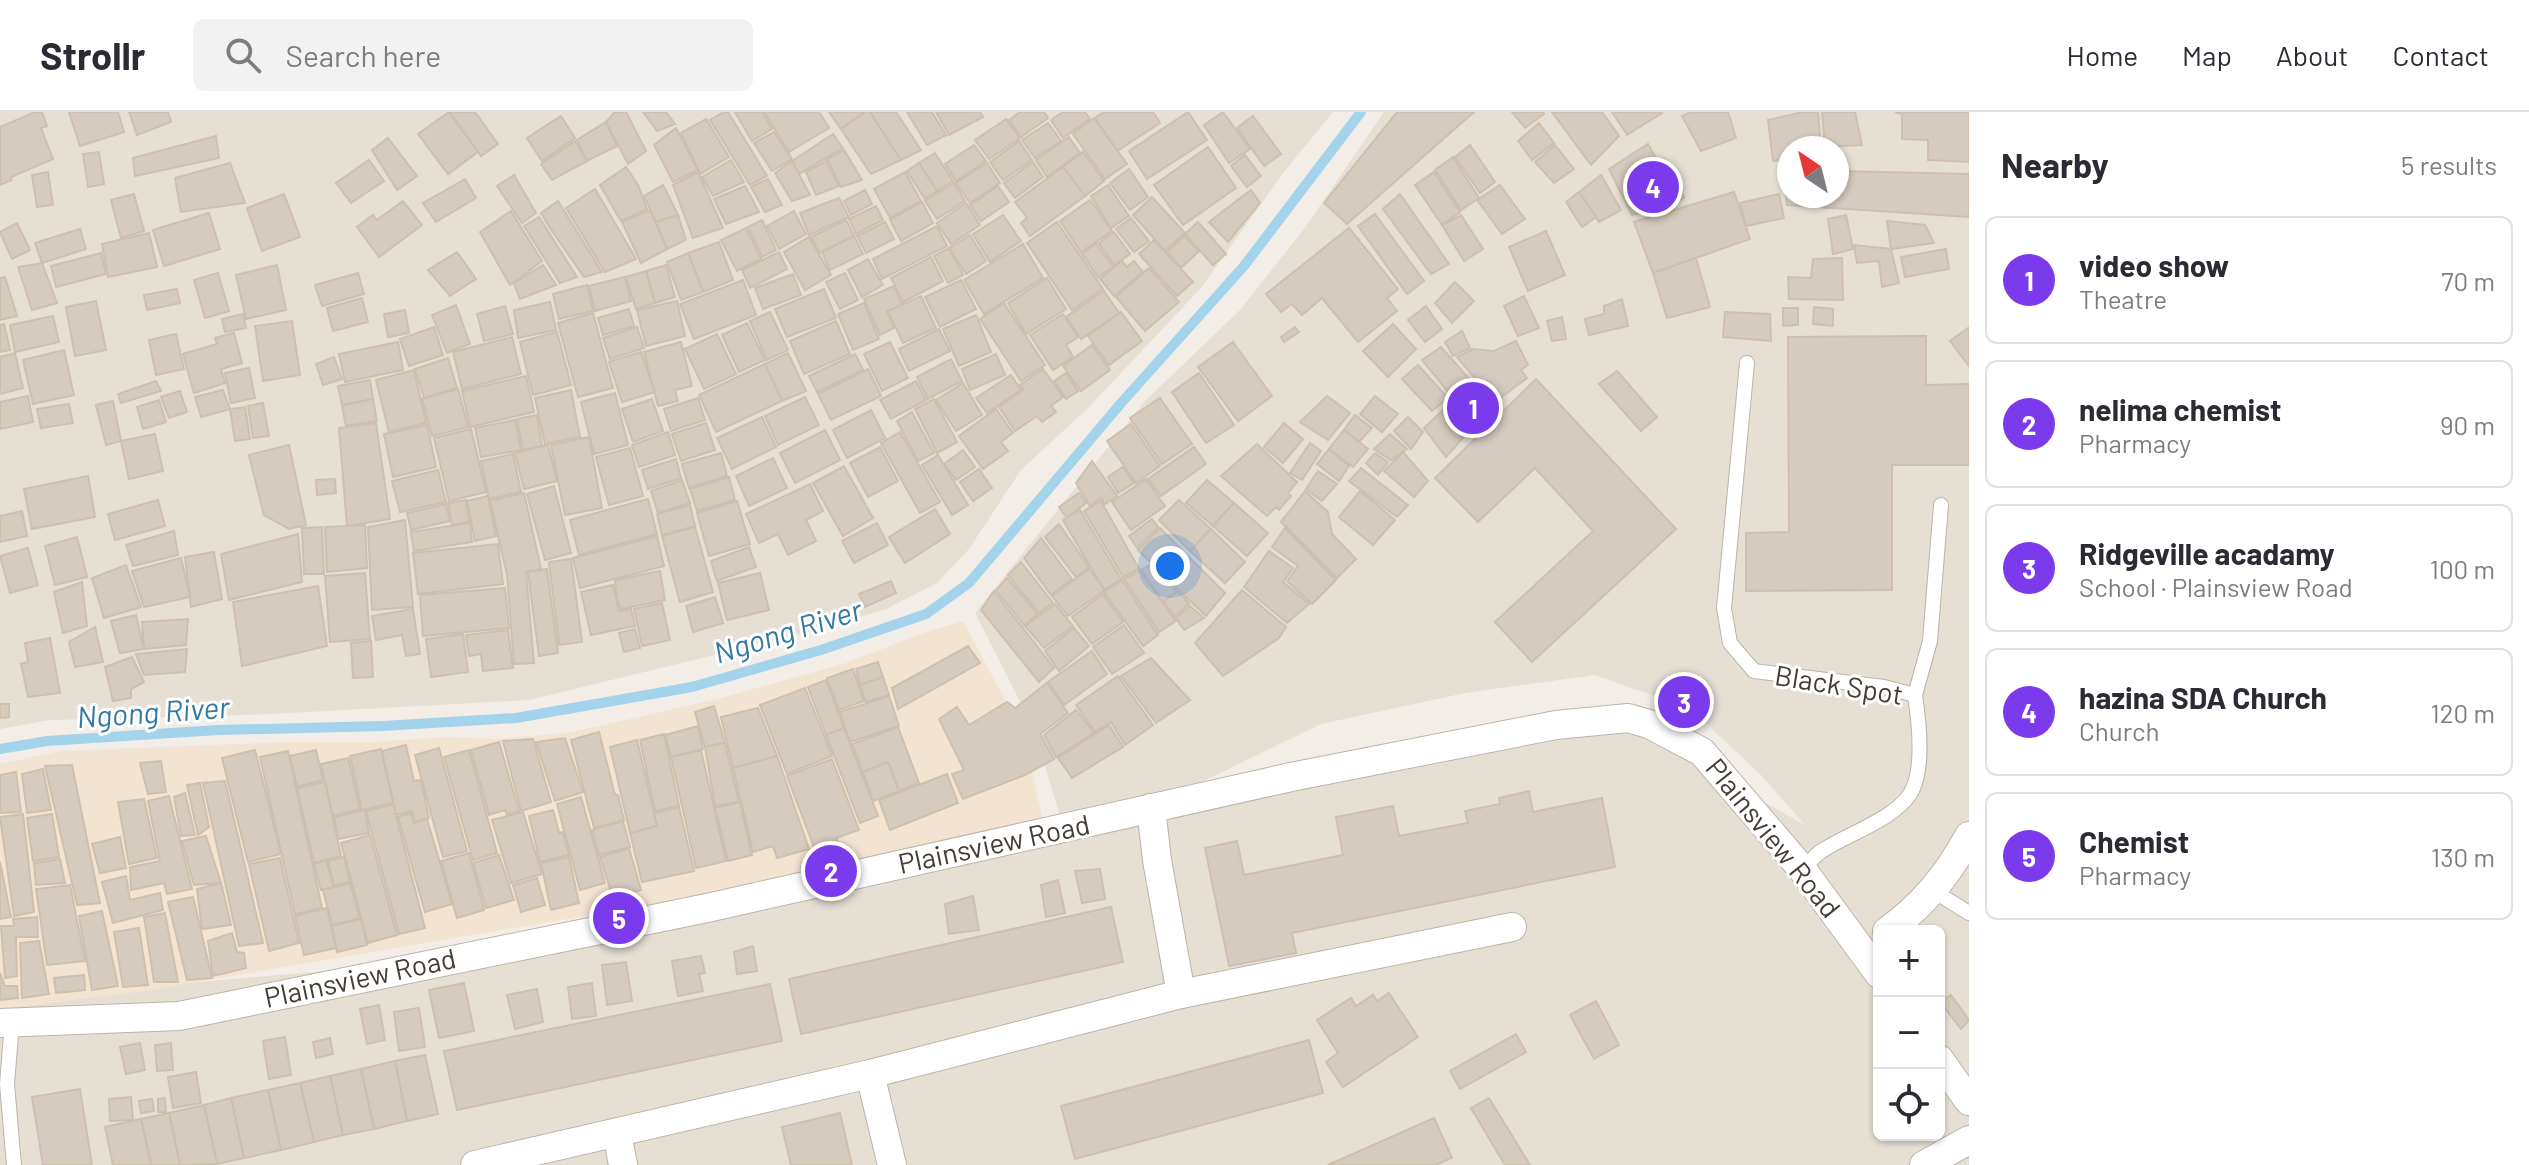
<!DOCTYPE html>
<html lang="en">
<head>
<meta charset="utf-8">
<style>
	:root { --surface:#fff; --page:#f2f2f3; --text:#2b2b33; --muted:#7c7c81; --line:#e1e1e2; --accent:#7c3aed }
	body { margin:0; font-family:Barlow,sans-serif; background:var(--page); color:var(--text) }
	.controls { position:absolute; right:24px; bottom:24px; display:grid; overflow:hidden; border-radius:12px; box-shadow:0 2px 6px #0004 }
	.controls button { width:72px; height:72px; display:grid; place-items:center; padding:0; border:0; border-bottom:2px solid var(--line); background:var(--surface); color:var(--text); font:40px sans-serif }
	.compass { position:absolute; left:1777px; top:24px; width:72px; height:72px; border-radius:50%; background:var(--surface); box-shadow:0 2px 6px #0004; rotate:325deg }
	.you { position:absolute; left:1170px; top:454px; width:28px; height:28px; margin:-20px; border:6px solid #fff; border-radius:50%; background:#1a73e8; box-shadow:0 0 0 12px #1a73e833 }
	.badge { display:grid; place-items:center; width:52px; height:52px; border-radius:50%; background:var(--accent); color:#fff; font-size:26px; font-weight:700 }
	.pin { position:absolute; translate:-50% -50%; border:4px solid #fff; box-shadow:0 2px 8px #0006 }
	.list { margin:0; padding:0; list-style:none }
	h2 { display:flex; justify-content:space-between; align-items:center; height:104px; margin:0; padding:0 32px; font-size:34px }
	h2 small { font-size:26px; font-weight:400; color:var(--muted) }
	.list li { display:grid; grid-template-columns:52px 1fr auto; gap:24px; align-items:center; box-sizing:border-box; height:128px; margin:0 16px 16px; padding:0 16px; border:2px solid var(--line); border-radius:12px }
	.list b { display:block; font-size:30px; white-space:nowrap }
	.list p { margin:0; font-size:26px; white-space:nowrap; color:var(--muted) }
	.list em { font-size:26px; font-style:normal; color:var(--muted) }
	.icon { flex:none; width:44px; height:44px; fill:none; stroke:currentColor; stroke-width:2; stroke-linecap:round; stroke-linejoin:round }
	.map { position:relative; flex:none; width:1969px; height:1053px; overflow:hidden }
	header { display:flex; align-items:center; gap:48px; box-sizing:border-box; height:112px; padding:0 40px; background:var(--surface); border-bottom:2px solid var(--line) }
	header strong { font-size:38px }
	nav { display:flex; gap:44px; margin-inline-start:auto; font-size:28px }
	.search { width:560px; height:72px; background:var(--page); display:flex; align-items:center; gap:20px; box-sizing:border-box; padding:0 28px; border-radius:12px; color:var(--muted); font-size:30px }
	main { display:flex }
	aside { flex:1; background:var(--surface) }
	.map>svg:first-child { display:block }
	.residential { fill:#e5dfd4; fill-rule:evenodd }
	.commercial { fill:#f3e3d1 }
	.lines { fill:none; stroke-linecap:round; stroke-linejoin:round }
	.stream { stroke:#a4d3ec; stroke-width:10 }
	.building { fill:#d6cbbf; stroke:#cdc0af; stroke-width:2 }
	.lane-casing { stroke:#bdb4a9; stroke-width:16 }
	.street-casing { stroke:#bdb4a9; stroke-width:30 }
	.lane { stroke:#fff; stroke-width:14 }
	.street { stroke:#fff; stroke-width:28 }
	.labels { text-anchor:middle; stroke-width:6; stroke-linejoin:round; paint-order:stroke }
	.street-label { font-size:28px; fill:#443d35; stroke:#fff }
	.water-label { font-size:30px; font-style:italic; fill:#327aa2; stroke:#fff }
</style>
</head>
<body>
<header>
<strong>Strollr</strong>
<div class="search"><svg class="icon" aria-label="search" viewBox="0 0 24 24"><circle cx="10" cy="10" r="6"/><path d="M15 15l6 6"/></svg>Search here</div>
<nav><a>Home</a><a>Map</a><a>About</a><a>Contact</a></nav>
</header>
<main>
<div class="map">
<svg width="1969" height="1053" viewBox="0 0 1969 1053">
	<rect width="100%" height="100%" fill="#f2ede6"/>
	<!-- residential -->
	<g class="residential">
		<path d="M0 0H1333L1283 61 1201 176 1089 295 1021 358 969 437 937 471 886 497 818 518 529 588 271 602 50 608 0 617Z"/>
		<path d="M1384 0H1969V1053H0V887L349 857 1217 691 1630 615 1805 713 1761 663 1691 597 1595 563 1465 581 1321 612 1177 682 1062 711 1034 617 975 501 1145 289 1240 198 1304 117ZM1789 36H1837V84H1789ZM1879 819H1939V1023H1879Z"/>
	</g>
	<!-- commercial -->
	<path class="commercial" d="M963 509 1023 622 1044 712 654 792 138 880 0 897V652L60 639 289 630H372L449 625 494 627 568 621 718 587 846 551 923 521Z"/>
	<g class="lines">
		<!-- stream -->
		<path class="stream" d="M0 637 47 629 218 618 383 614 516 606 692 575 821 538 926 502 969 471 1122 290 1244 154 1361 0"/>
	</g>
	<!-- building -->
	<g class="building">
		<path d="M35 0H42L47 14 41 16 53 47 11 65 12 68 0 73V15Z"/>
		<path d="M69 0H118L124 20 80 34Z"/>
		<path d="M129 0H168L171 10 137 23Z"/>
		<path d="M449 0H475L498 32 481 44Z"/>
		<path d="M449 0 478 40 448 62 418 22Z"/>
		<path d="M615 0H626L646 39 628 52 606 10Z"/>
		<path d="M643 0H666L675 12 657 19Z"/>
		<path d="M724 0H728L767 64 750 73 710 8Z"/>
		<path d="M735 0H762L772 17 752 29Z"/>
		<path d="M764 0H819L829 16 789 40Z"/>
		<path d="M829 0H865L841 17Z"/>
		<path d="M865 0H870L901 48 871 62 841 17Z"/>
		<path d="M870 0H896L921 38 901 48Z"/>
		<path d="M907 0H932L946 23 927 33Z"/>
		<path d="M936 0H980L983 5 949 23Z"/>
		<path d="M1020 0H1044L1048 6 1021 25 1009 8Z"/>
		<path d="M1063 0H1085L1090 7 1063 26 1051 8Z"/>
		<path d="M1104 0H1153L1160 11 1117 39 1095 6Z"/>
		<path d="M1188 0 1207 28 1147 67 1129 39Z"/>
		<path d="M1223 0 1250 37 1229 51 1204 13Z"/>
		<path d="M1397 0H1474L1347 112 1324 91Z"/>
		<path d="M1512 0H1543L1544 2 1525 16Z"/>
		<path d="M1552 0H1602L1619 24 1591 53Z"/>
		<path d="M1612 0H1661L1662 1 1627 23Z"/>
		<path d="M1691 0H1728L1736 26 1701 39 1682 4Z"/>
		<path d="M1803 0H1818L1821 36H1789V47L1773 49 1768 8Z"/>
		<path d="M1822 0H1855L1862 33 1825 35Z"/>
		<path d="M1895 0H1969V50L1928 48V28L1902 27V2Z"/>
		<path d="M561 4 575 26 542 49 527 26Z"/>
		<path d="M1253 4 1281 42 1264 54 1237 16Z"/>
		<path d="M1094 6 1127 52 1105 67 1073 22Z"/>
		<path d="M706 7 729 45 700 62 681 21Z"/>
		<path d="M1006 7 1020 26 989 47 975 28Z"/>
		<path d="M606 10 617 34 587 49 577 28Z"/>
		<path d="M1048 11 1061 29 1035 46 1022 28Z"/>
		<path d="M1539 11 1554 31 1532 48 1518 29Z"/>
		<path d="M676 16 698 58 673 70 654 33Z"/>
		<path d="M774 20 792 47 772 59 754 31Z"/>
		<path d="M833 22 843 36 799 62 792 49Z"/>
		<path d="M216 24 219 46 135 64 133 46Z"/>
		<path d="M1069 25 1080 41 1047 65 1036 48Z"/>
		<path d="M388 26 417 64 397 78 372 38Z"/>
		<path d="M575 29 587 49 552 68 541 52Z"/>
		<path d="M1019 29 1032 48 1003 68 990 50Z"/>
		<path d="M1648 32 1658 50 1664 47 1670 63 1676 61 1684 86 1632 103 1609 57Z"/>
		<path d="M974 33 986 49 956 69 945 52Z"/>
		<path d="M1470 33 1495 70 1480 81 1455 45Z"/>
		<path d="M1555 33 1574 57 1554 71 1535 50Z"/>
		<path d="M1208 35 1236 76 1183 113 1154 73Z"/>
		<path d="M844 38 862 68 841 75 827 47Z"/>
		<path d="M99 40 104 72 88 75 83 42Z"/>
		<path d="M1083 40 1104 69 1085 84 1063 55Z"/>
		<path d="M935 41 953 69 937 79 919 51Z"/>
		<path d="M1245 43 1261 64 1247 75 1231 54Z"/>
		<path d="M1453 45 1479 86 1461 98 1435 58Z"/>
		<path d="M369 48 384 69 351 91 336 71Z"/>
		<path d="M731 48 744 70 713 84 702 65Z"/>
		<path d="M792 49 810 83 792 89 775 61Z"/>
		<path d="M826 49 839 74 816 83 806 60Z"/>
		<path d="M1033 50 1043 65 1015 86 1004 71Z"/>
		<path d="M230 51 245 91 181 100 175 66Z"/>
		<path d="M919 51 937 79 925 87 907 59Z"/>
		<path d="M987 51 1000 71 970 91 956 71Z"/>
		<path d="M626 55 638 73 647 97 621 109 600 73Z"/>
		<path d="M1063 55 1085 84 1030 124 1021 111 1027 106 1015 90Z"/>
		<path d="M1129 57 1148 85 1130 98 1110 71Z"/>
		<path d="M1784 57 1789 58V84H1837V59L1969 62V105L1787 93Z"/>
		<path d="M48 60 53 93 37 95 32 63Z"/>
		<path d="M698 60 723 116 693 126 673 73Z"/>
		<path d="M905 60 921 89 890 106 874 77Z"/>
		<path d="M1434 60 1460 100 1442 113 1415 73Z"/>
		<path d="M514 63 536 101 522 111 497 74Z"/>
		<path d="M1601 63 1621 98 1599 110 1579 80Z"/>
		<path d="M465 67 476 86 436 110 423 91Z"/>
		<path d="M768 67 782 93 765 100 751 75Z"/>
		<path d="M954 71 965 89 937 107 925 89Z"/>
		<path d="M663 73 678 103 656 110 644 84Z"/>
		<path d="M1108 73 1129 104 1111 116 1091 84Z"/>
		<path d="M1500 73 1525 107 1502 122 1477 88Z"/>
		<path d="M745 74 759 100 726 112 714 87Z"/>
		<path d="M998 74 1009 90 981 109 970 93Z"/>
		<path d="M595 77 636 147 605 160 566 96Z"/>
		<path d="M865 78 872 92 851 103 844 89Z"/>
		<path d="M1251 78 1260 91 1228 130 1209 110Z"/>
		<path d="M1579 80 1596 105 1582 115 1566 90Z"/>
		<path d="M1734 80 1750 127 1653 161 1634 110Z"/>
		<path d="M134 82 144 119 121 126 111 88Z"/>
		<path d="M284 82 300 125 262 139 247 96Z"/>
		<path d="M1400 82 1449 152 1431 162 1383 97Z"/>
		<path d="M1779 82 1784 106 1746 114 1740 91Z"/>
		<path d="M1152 85 1185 121 1165 139 1133 103Z"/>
		<path d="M839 86 849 105 809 123 800 101Z"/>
		<path d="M1090 88 1112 119 1081 140 1060 109Z"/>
		<path d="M403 89 422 113 379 145 357 115 373 103 377 108Z"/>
		<path d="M558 89 602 160 584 165 550 116 541 101Z"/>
		<path d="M922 90 933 111 901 129 890 108Z"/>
		<path d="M966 91 980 113 951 132 937 111Z"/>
		<path d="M876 94 883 108 856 122 849 107Z"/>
		<path d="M650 98 667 137 641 151 622 110Z"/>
		<path d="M511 99 542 149 510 173 480 120Z"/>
		<path d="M794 99 806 122 779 137 767 114Z"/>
		<path d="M209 101 220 137 164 154 153 118Z"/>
		<path d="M1375 102 1424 169 1407 182 1358 114Z"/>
		<path d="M678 103 686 128 667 137 656 110Z"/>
		<path d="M1003 103 1021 129 990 150 973 122Z"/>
		<path d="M1461 103 1483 137 1464 149 1442 113Z"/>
		<path d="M1846 103 1853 137 1833 142 1828 107Z"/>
		<path d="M539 105 577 165 560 171 524 114Z"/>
		<path d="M1131 106 1149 129 1134 140 1116 117Z"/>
		<path d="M762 108 776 138 762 145 748 115Z"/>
		<path d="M846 108 854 124 819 141 811 125Z"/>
		<path d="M1887 109 1925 113 1934 131 1891 137Z"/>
		<path d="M885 110 894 127 866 141 857 124Z"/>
		<path d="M1057 110 1103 177 1072 198 1027 131Z"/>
		<path d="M1198 110 1226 142 1213 153 1185 122Z"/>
		<path d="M17 111 30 138 12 147 0 120Z"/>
		<path d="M937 114 947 134 882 167 873 147Z"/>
		<path d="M746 116 761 147 737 159 721 128Z"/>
		<path d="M1349 116 1398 177 1387 186 1397 199 1358 230 1322 186 1302 203 1292 192 1281 200 1266 182Z"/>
		<path d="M80 117 86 137 42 151 35 131Z"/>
		<path d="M1546 119 1565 163 1528 179 1509 135Z"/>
		<path d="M1114 120 1130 142 1114 153 1099 131Z"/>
		<path d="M149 121 157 155 108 165 102 132Z"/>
		<path d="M970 123 986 149 966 162 949 136Z"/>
		<path d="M854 124 863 142 830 158 822 140Z"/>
		<path d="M1184 124 1199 139 1181 156 1167 140Z"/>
		<path d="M809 125 831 163 805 178 784 140Z"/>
		<path d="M1154 128 1193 170 1177 184 1139 142Z"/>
		<path d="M719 130 733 168 703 180 688 141Z"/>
		<path d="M1096 131 1113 155 1098 165 1082 142Z"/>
		<path d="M1023 132 1043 166 984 202 964 168Z"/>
		<path d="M1854 133 1891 137 1899 171 1882 175 1879 149 1857 151Z"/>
		<path d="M949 136 963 163 948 171 934 144Z"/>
		<path d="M1946 137 1949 157 1905 165 1901 145Z"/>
		<path d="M457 140 476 167 450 184 428 158Z"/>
		<path d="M779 140 787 157 750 176 742 158Z"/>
		<path d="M101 141 106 162 56 175 51 154Z"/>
		<path d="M688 141 703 180 681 188 667 150Z"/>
		<path d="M931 145 943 169 903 190 891 166Z"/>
		<path d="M1696 146 1710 195 1667 206 1653 161Z"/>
		<path d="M1842 146 1843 188 1789 187 1788 165 1811 166 1813 147Z"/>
		<path d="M868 147 883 173 862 185 848 158Z"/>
		<path d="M1122 149 1127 155 1134 149 1143 160 1114 184 1100 167Z"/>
		<path d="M42 151 57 191 32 198 18 155Z"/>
		<path d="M277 153 286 198 246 207 236 163Z"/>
		<path d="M543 153 556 173 520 187 514 171Z"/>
		<path d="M666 153 675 185 655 191 646 159Z"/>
		<path d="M1149 156 1179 190 1145 219 1116 185Z"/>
		<path d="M646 159 655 191 636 197 626 165Z"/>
		<path d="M218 161 229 199 205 206 194 168Z"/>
		<path d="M358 161 364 182 322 194 315 173Z"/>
		<path d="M845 161 858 188 840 197 826 170Z"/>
		<path d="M793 162 801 183 763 197 755 176Z"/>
		<path d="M5 165 17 204 0 208V166Z"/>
		<path d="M625 165 631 189 595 199 589 174Z"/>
		<path d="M1047 166 1066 197 1026 222 1008 191Z"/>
		<path d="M743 168 756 203 694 227 680 192Z"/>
		<path d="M961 168 976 197 940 215 925 185Z"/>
		<path d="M1455 170 1474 189 1452 211 1435 191Z"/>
		<path d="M587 173 593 199 559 207 553 182Z"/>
		<path d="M894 174 902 193 887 199 894 216 880 223 864 187Z"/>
		<path d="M177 177 180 191 147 198 144 183Z"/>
		<path d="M824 177 836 206 787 225 775 197Z"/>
		<path d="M1104 179 1119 201 1081 227 1066 205Z"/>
		<path d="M921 184 936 216 903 231 888 199Z"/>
		<path d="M1524 184 1539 216 1518 224 1504 194Z"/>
		<path d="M362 186 368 210 333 219 327 196Z"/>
		<path d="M1622 187 1628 214 1589 223 1585 207 1604 202V194Z"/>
		<path d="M96 189 106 238 75 244 66 195Z"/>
		<path d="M677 189 685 224 646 234 637 198Z"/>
		<path d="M550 190 556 218 518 226 514 198Z"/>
		<path d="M864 191 879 227 853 238 838 202Z"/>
		<path d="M1004 191 1045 253 1021 269 980 207Z"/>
		<path d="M456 193 470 232 447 241 432 203Z"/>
		<path d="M505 194 513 222 484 229 477 202Z"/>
		<path d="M1426 194 1442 217 1425 230 1408 208Z"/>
		<path d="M1814 195 1833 197V214L1813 212Z"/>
		<path d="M1783 196H1798V213L1783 214Z"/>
		<path d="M629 197 634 214 603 223 598 206Z"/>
		<path d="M405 198 409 221 388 225 384 202Z"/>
		<path d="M770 200 788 238 767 248 750 209Z"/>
		<path d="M1121 200 1142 229 1109 253 1088 224Z"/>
		<path d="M1725 200 1770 202 1771 229 1723 225Z"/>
		<path d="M593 201 613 276 578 285 558 211Z"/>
		<path d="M243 202 246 216 225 220 222 207Z"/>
		<path d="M1063 202 1078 225 1066 233 1073 245 1053 258 1030 223Z"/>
		<path d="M976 203 991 240 959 254 943 217Z"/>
		<path d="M53 204 59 230 15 240 10 213Z"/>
		<path d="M1562 205 1566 227 1552 229 1547 209Z"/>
		<path d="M292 209 300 263 263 269 255 214Z"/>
		<path d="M836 209 850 242 804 262 790 229Z"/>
		<path d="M747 211 765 248 739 260 722 223Z"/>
		<path d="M4 212 10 238 0 240V213Z"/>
		<path d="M1393 212 1416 237 1388 265 1363 239Z"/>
		<path d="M434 215 443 243 409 254 400 227Z"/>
		<path d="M637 215 644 236 610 247 603 226Z"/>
		<path d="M1295 215 1299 220 1284 230 1281 225Z"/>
		<path d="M1968 216 1969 217V254L1950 229Z"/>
		<path d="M939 217 950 239 909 259 899 237Z"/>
		<path d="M1462 219 1470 236 1453 244 1445 230Z"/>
		<path d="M557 220 571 273 533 283 520 230Z"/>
		<path d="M234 221 242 251 221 257 225 271 194 281 183 242 217 232 215 226Z"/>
		<path d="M176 222 184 257 156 263 149 228Z"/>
		<path d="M717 222 736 262 704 277 685 237Z"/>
		<path d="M1926 224V273L1969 272V353H1892V478L1746 479V421L1789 420 1788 225Z"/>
		<path d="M512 225 521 262 462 277 453 240Z"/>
		<path d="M1516 229 1528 253 1521 258 1527 266 1495 290 1457 245 1473 237 1494 239Z"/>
		<path d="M398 230 403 258 345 270 339 242Z"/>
		<path d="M681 230 692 274 675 278 678 289 658 294 644 240Z"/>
		<path d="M890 230 908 266 882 279 864 242Z"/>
		<path d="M1233 230 1272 284 1238 309 1198 255Z"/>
		<path d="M1092 233 1110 258 1081 279 1063 254Z"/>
		<path d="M1441 235 1494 295 1479 308 1458 282 1453 286 1422 248Z"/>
		<path d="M64 238 74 283 33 292 23 248Z"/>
		<path d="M641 240 655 280 622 290 609 250Z"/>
		<path d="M15 241 23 276 0 282V245Z"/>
		<path d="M788 241 806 279 782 289 765 252Z"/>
		<path d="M855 242 863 258 817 280 809 264Z"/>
		<path d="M996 242 1005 263 970 278 962 257Z"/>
		<path d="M334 245 342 267 323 273 316 252Z"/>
		<path d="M448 246 457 276 424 286 415 257Z"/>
		<path d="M951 247 962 269 928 287 917 265Z"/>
		<path d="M765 252 782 289 716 320 699 283Z"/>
		<path d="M1418 253 1448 286 1432 299 1402 267Z"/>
		<path d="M249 256 255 286 231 291 225 261Z"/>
		<path d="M868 257 881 284 831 308 818 282Z"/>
		<path d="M1043 257 1063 285 1051 294 1056 300 1042 310 1037 304 1015 319 999 295 1023 278 1020 273Z"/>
		<path d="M414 258 426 311 389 320 376 268Z"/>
		<path d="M1617 259 1657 305 1641 319 1599 272Z"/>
		<path d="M1066 261 1078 279 1066 287 1054 269Z"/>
		<path d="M1199 261 1234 313 1206 331 1172 280Z"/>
		<path d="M1011 263 1021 278 987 301 976 286Z"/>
		<path d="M526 264 534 300 470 315 462 279Z"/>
		<path d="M1536 267 1676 417 1532 550 1495 510 1593 419 1535 356 1478 410 1435 366Z"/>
		<path d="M370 268 373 287 342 293 338 274Z"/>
		<path d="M156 269 161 279 121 291 118 282Z"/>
		<path d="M916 269 926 288 891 307 880 288Z"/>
		<path d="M963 271 982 303 956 319 936 288Z"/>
		<path d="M458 277 468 315 432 324 422 287Z"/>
		<path d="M223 278 230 297 201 305 195 285Z"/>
		<path d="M571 278 580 325 545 332 535 286Z"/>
		<path d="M180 279 187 300 169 306 161 285Z"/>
		<path d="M615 281 628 333 594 342 581 290Z"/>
		<path d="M28 284 33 310 0 317V290Z"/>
		<path d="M1327 284 1350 301 1328 328 1300 310Z"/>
		<path d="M1375 284 1398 302 1382 320 1360 302Z"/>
		<path d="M805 285 819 313 778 333 765 304Z"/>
		<path d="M698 286 705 308 671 319 664 297Z"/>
		<path d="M1160 286 1192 332 1162 352 1130 306Z"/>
		<path d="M373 287 377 309 346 314 342 294Z"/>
		<path d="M652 287 663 319 633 330 622 297Z"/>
		<path d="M934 287 957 330 937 341 915 297Z"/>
		<path d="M159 288 166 310 143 317 137 295Z"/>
		<path d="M113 289 121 329 106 333 96 293Z"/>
		<path d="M263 291 269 324 253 326 248 294Z"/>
		<path d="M69 292 73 311 41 316 37 297Z"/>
		<path d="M245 295 250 327 235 329 230 297Z"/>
		<path d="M996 297 1013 321 1001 330 1008 339 983 357 959 324Z"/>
		<path d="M1444 297 1469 319 1446 345 1424 316Z"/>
		<path d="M871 298 885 326 847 346 833 318Z"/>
		<path d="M912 300 934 341 918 349 897 309Z"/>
		<path d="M537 303 542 334 523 338 517 307Z"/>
		<path d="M1355 303 1372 316 1359 330 1344 318Z"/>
		<path d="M762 305 776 335 732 357 717 326Z"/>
		<path d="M1408 305 1423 320 1411 337 1394 319Z"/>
		<path d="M515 308 521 338 481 345 475 316Z"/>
		<path d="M376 311 390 407 347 414 339 316Z"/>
		<path d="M706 311 715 338 681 349 672 322Z"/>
		<path d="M1284 311 1303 327 1283 351 1264 335Z"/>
		<path d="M1131 312 1160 354 1136 371 1107 329Z"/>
		<path d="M427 313 436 355 393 365 384 322Z"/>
		<path d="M471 317 486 380 449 389 434 326Z"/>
		<path d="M825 318 840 348 795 371 780 341Z"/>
		<path d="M1344 318 1368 337 1353 355 1329 337Z"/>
		<path d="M668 320 675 343 639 355 632 333Z"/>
		<path d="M900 320 940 390 920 401 881 331Z"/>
		<path d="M155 322 163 359 129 367 121 329Z"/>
		<path d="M1390 322 1407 337 1391 348 1374 337Z"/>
		<path d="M589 325 602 396 565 403 551 333Z"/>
		<path d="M1310 331 1321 339 1302 368 1290 361Z"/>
		<path d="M1257 332 1297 370 1288 381 1291 384 1279 398 1276 395 1267 404 1221 364Z"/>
		<path d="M289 333 306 413 289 417 264 403 249 343Z"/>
		<path d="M548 333 557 369 524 377 515 341Z"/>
		<path d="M880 335 898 369 868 385 850 351Z"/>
		<path d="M1194 335 1206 352 1161 384 1148 367Z"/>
		<path d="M630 336 643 384 609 393 596 345Z"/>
		<path d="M1329 337 1349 354 1339 369 1317 352Z"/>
		<path d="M963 338 975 355 956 368 944 352Z"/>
		<path d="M1403 340 1428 369 1414 385 1384 359Z"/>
		<path d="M721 341 727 364 689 376 682 352Z"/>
		<path d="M1375 341 1388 350 1378 363 1366 351Z"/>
		<path d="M513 342 521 380 489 387 481 349Z"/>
		<path d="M938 343 968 393 952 403 922 353Z"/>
		<path d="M773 346 787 376 749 394 736 364Z"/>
		<path d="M676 347 681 366 648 377 642 358Z"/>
		<path d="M1092 349 1117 384 1105 392 1101 386 1090 394 1076 371Z"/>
		<path d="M844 354 873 406 843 424 813 371Z"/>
		<path d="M1123 355 1134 371 1118 381 1108 365Z"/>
		<path d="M1361 356 1408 393 1397 405 1349 369Z"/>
		<path d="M979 357 992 376 973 389 960 370Z"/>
		<path d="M438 358 446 390 400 400 392 369Z"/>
		<path d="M1318 359 1337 372 1322 389 1306 377Z"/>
		<path d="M88 364 95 405 32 417 24 377Z"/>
		<path d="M729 365 735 388 697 399 690 377Z"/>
		<path d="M335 367 336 381 317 383 316 368Z"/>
		<path d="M1146 367 1165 394 1131 418 1112 390Z"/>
		<path d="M682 368 690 391 658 401 651 379Z"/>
		<path d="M1207 368 1234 391 1213 414 1186 391Z"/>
		<path d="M810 372 823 399 806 408 816 429 788 443 778 422 759 431 746 402Z"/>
		<path d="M554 374 571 441 545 448 527 382Z"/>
		<path d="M1305 379 1328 400 1332 422 1356 447 1337 466 1281 410Z"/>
		<path d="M1360 379 1395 408 1373 433 1339 405Z"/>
		<path d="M524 381 541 457 526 460 534 551 514 552 507 462 490 389Z"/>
		<path d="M1079 381 1086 391 1067 406 1059 395Z"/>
		<path d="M488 384 496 424 475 429 467 389Z"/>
		<path d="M648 387 657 422 579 443 570 408Z"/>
		<path d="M158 388 165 414 115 428 108 402Z"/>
		<path d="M466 388 469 410 452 413 448 391Z"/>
		<path d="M1179 388 1211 417 1190 439 1159 408Z"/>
		<path d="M737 389 750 432 709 444 697 401Z"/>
		<path d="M1101 389 1139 457 1123 465 1084 399Z"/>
		<path d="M1234 391 1268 421 1247 444 1213 414Z"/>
		<path d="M446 392 450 409 411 418 407 401Z"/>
		<path d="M690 393 695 414 662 423 657 402Z"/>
		<path d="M935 397 950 422 905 451 889 425Z"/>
		<path d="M1080 398 1121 467 1104 478 1063 408Z"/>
		<path d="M22 399 27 424 0 430V404Z"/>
		<path d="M1152 407 1158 415 1137 436 1129 424Z"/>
		<path d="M405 408 413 495 372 498 368 415Z"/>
		<path d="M470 411 472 430 414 439 411 420Z"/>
		<path d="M877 411 888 433 854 451 842 429Z"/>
		<path d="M1059 412 1089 455 1076 465 1045 425Z"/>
		<path d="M365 413 367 456 327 460 325 415Z"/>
		<path d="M322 415 324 462H304L302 416Z"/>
		<path d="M695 415 713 480 680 490 662 424Z"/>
		<path d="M1160 416 1190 446 1168 468 1138 438Z"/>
		<path d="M1285 416 1336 468 1312 492 1287 469 1298 454 1272 435Z"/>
		<path d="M1211 417 1245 450 1225 471 1190 439Z"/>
		<path d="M174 419 178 443 133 454 126 433Z"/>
		<path d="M298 422 302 470 229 488 221 442Z"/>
		<path d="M657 424 664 454 580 476 573 446Z"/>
		<path d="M77 425 87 465 55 473 45 434Z"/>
		<path d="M1041 426 1072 467 1051 483 1024 446Z"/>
		<path d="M498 432 503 472 418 482 413 441Z"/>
		<path d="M749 435 756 455 717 469 711 449Z"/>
		<path d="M28 436 38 473 10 481 0 444Z"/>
		<path d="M1269 439 1293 456 1283 470 1309 492 1287 511 1244 475Z"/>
		<path d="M214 440 222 487 191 495 185 445Z"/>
		<path d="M181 446 190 485 144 495 132 459Z"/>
		<path d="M1190 446 1225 481 1206 504 1168 468Z"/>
		<path d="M571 447 582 530 559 533 549 450Z"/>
		<path d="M1021 450 1053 491 1039 501 1008 463Z"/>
		<path d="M126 453 141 495 104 506 92 466Z"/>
		<path d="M1150 453 1177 479 1163 489 1141 458Z"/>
		<path d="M547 457 558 541 539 544 528 460Z"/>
		<path d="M1089 457 1105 478 1068 504 1052 484Z"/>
		<path d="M660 459 665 488 621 497 617 488 615 468Z"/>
		<path d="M1140 459 1176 509 1159 520 1124 467Z"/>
		<path d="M365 461 370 527 330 530 325 464Z"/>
		<path d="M760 461 769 498 727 508 718 471Z"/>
		<path d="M1007 466 1038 502 1024 513 996 478Z"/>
		<path d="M1122 468 1158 523 1143 534 1104 480Z"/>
		<path d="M891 469 896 481 865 495 859 482Z"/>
		<path d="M82 470 87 514 63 521 54 480Z"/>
		<path d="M613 473 619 499 631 497 635 514 591 523 581 480Z"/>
		<path d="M318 474 327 534 242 554 233 490Z"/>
		<path d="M505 476 509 516 423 524 420 483Z"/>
		<path d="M1242 478 1286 515 1279 526 1223 564 1195 531Z"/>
		<path d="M994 479 1054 556 1039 570 981 498Z"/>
		<path d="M1178 479 1189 492 1174 505 1164 489Z"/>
		<path d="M1103 482 1123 510 1092 532 1072 505Z"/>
		<path d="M715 485 723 511 693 520 686 494Z"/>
		<path d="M662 491 670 528 642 534 634 497Z"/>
		<path d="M1055 492 1073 514 1044 536 1025 514Z"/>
		<path d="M1190 494 1204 506 1184 518 1176 506Z"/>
		<path d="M413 497 420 542 406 544 402 523 376 528 372 504Z"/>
		<path d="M136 503 144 537 120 541 111 509Z"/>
		<path d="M188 507 186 533 144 537 142 510Z"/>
		<path d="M1124 513 1144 541 1112 562 1093 535Z"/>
		<path d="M95 515 103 550 75 555 69 530Z"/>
		<path d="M1074 516 1089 534 1059 559 1045 539Z"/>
		<path d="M635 517 640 536 624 540 619 521Z"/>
		<path d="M508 518 513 556 483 559 481 542 469 544 466 523Z"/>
		<path d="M463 522 468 560 431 565 426 527Z"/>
		<path d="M50 526 60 581 28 585 21 552 28 550 25 531Z"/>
		<path d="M371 529 373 565 353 566 351 531Z"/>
		<path d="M968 534 980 551 898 597 892 576Z"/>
		<path d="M187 537 185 560 144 563 136 542Z"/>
		<path d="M1092 539 1107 562 1064 593 1048 570Z"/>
		<path d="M132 545 144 570 131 577V586L113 589 105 555Z"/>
		<path d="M1151 546 1190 588 1156 611 1121 564Z"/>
		<path d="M878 550 883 565 860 573 856 557Z"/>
		<path d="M853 557 864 589 839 598 827 566Z"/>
		<path d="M1118 564 1153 613 1125 633 1111 610 1095 620 1076 593Z"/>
		<path d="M883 565 889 583 866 590 860 573Z"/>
		<path d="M826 568 844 616 826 623 808 575Z"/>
		<path d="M1047 571 1068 601 1040 622 1054 647 1025 663 963 687 952 662 964 658 939 607 957 595 969 613 1007 590 1015 596Z"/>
		<path d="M805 576 832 644 787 662 760 593Z"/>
		<path d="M889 584 899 614 850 630 840 600Z"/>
		<path d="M0 592H9V605L0 606Z"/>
		<path d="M714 594 725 631 705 635 695 600Z"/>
		<path d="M758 596 777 644 733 656 721 605Z"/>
		<path d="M1076 598 1094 621 1056 645 1044 623Z"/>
		<path d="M1109 613 1123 635 1072 666 1058 646Z"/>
		<path d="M698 614 703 637 671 645 665 623Z"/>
		<path d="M898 615 919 671 899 679 888 650 863 660 852 632Z"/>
		<path d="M844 616 878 704 860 711 826 623Z"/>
		<path d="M599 620 615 683H618L624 708 594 716 571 628Z"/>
		<path d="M664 622 679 694 655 699 640 628Z"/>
		<path d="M565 626 583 680 555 689 536 630Z"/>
		<path d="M533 627 551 690 521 699 503 629Z"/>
		<path d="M637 628 657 714 630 721 610 635Z"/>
		<path d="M499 630 519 699 507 703 505 698 489 703 471 638Z"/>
		<path d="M725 631 739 690 715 694 705 635Z"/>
		<path d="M406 633 414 669 421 668 429 706 414 710 412 699 396 703 382 639Z"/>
		<path d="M439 636 467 739 443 745 415 643Z"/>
		<path d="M381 637 393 691 362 698 350 644Z"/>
		<path d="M255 638 281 742 248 750 222 646Z"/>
		<path d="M316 638 323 668 297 675 290 644Z"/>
		<path d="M469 638 497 741 473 748 444 645Z"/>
		<path d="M701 638 726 749 696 756 671 645Z"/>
		<path d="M288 639 322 796 295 802 260 645Z"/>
		<path d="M777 644 809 737 777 746 773 734 753 740 733 656Z"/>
		<path d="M348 646 360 697 333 704 321 652Z"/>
		<path d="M832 647 859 718 836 726 839 734 817 743 787 664Z"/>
		<path d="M161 649 166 680 148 682 140 651Z"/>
		<path d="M888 650 899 679 873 689 863 660Z"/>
		<path d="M72 653 100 791 77 793 45 654Z"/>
		<path d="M43 657 51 698 27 701 22 662Z"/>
		<path d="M16 660 21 700 0 701V663Z"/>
		<path d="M947 662 958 691 890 718 879 688Z"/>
		<path d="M225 669 263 831 239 834 203 671Z"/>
		<path d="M325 670 341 744 314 751 297 676Z"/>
		<path d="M200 671 209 715 198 723 187 673Z"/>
		<path d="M1529 679 1533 700 1602 686 1615 755 1292 821 1296 841 1229 854 1205 736 1237 729 1244 763 1343 743 1336 705 1393 694 1399 724 1468 711 1465 699 1500 692 1499 686Z"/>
		<path d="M185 681 195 723 181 724 174 685Z"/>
		<path d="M169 684 192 777 167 782 164 771 131 778 130 755 160 749 148 689Z"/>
		<path d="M581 685 605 771 580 778 557 692Z"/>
		<path d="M144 687 157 746 129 752 118 690Z"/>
		<path d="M740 690 752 743 728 749 715 696Z"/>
		<path d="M393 692 425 816 399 822 366 699Z"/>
		<path d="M679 695 694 759 642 770 630 721 657 714 654 701Z"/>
		<path d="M365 698 369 721 338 727 334 705Z"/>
		<path d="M553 698 559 721 563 720 569 743 540 750 529 704Z"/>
		<path d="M523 700 542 762 511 771 492 708Z"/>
		<path d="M411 701 414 711 427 707 452 792 425 800 398 705Z"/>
		<path d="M23 702 34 800 14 804 0 705Z"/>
		<path d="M52 702 59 745 33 749 27 706Z"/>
		<path d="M623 709 630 735 599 743 592 718Z"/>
		<path d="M370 723 397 823 368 831 341 731Z"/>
		<path d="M206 724 221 771 194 773 182 729Z"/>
		<path d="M120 725 126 756 100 761 92 732Z"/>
		<path d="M629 736 641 778 613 786 600 745Z"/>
		<path d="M469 741 484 798 457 806 441 749Z"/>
		<path d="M499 743 514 788 486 796 473 751Z"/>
		<path d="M344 745 350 770 334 774 328 749Z"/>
		<path d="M569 745 579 791 551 798 541 751Z"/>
		<path d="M280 746 299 831 269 839 249 752Z"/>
		<path d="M60 747 65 771 36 773 34 751Z"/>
		<path d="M326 748 334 775 321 778 314 752Z"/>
		<path d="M0 750 11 805 0 807Z"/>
		<path d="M1100 757 1105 787 1082 791 1075 759Z"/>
		<path d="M126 764 130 788 160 781 163 798 113 811 102 770Z"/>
		<path d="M537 766 545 793 521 800 513 773Z"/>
		<path d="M1058 768 1065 801 1046 805 1041 773Z"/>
		<path d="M221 771 231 813 202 817 197 777Z"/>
		<path d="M350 771 360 806 332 813 323 778Z"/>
		<path d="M70 773 85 849 47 853 36 777Z"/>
		<path d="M973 784 979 818 949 822 945 792Z"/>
		<path d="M193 785 212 866 187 868 168 790Z"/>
		<path d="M1111 795 1123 850 801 922 789 867Z"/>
		<path d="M327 796 336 836 304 843 295 804Z"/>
		<path d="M102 799 118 874 92 878 79 804Z"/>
		<path d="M165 801 178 870H154L144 805Z"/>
		<path d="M37 805 38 825H16L17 864 5 866 1 814H14L13 807Z"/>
		<path d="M361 807 367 833 337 840 332 814Z"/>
		<path d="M139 816 148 873 123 875 114 820Z"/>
		<path d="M232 821 237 840 244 841 246 856 213 864 208 829Z"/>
		<path d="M39 829 49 882 22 886 20 831Z"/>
		<path d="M753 834 757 859 737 862 734 840Z"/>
		<path d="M701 844 705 861 699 862 703 879 678 884 672 849Z"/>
		<path d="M626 850 632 889 607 893 602 853Z"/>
		<path d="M0 861 5 874H17L18 886 0 888Z"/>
		<path d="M84 863 85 878 56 881 54 866Z"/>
		<path d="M464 871 474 919 439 926 429 878Z"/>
		<path d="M592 871 596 904 572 907 568 875Z"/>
		<path d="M770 872 782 929 457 998 444 939Z"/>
		<path d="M537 877 543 910 515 917 507 883Z"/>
		<path d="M1389 881 1418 925 1343 975 1326 950 1338 941 1317 908 1351 886 1356 894 1373 883 1377 889Z"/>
		<path d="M1951 883 1969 908 1961 917 1940 890Z"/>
		<path d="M1596 889 1619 933 1594 947 1570 903Z"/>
		<path d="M379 893 385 928 367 932 360 897Z"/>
		<path d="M419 896 425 935 399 939 394 900Z"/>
		<path d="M1516 922 1526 940 1460 977 1450 959Z"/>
		<path d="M285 925 291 963 269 967 263 929Z"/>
		<path d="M330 926 333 942 316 946 313 930Z"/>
		<path d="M1309 928 1323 981 1075 1047 1061 994Z"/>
		<path d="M140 931 145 958 126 962 120 935Z"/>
		<path d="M171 931 173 958 157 959 155 933Z"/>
		<path d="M425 943 438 1002 407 1009 395 949Z"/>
		<path d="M395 949 407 1009 374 1017 361 957Z"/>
		<path d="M361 957 374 1017 343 1023 330 964Z"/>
		<path d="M196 960 201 991 173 996 168 965Z"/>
		<path d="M330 964 343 1023 314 1030 300 971Z"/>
		<path d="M300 971 314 1030 281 1038 268 978Z"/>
		<path d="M80 977 92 1053H43L32 985Z"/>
		<path d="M268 978 281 1038 244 1046 231 986Z"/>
		<path d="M131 985 133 1008 110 1009 109 987Z"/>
		<path d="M165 986 166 1000H158V987Z"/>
		<path d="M231 986 244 1046 217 1052 204 993Z"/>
		<path d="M1489 986 1530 1053H1505L1471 996Z"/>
		<path d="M152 987 154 999 141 1001 139 989Z"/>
		<path d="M204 993 217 1052 180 1053 169 1001Z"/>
		<path d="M169 1001 180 1053H151L141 1007Z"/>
		<path d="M840 1001 852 1053H791L782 1015Z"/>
		<path d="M1434 1006 1452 1046 1435 1053H1328Z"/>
		<path d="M141 1007 151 1053H113L105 1015Z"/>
	</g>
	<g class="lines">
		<defs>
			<g id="lane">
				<path d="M1747 251 1724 496 1730 531 1754 559 1884 575 1915 583C1919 610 1925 659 1910 682 1892 709 1846 722 1820 740 1814 745 1808 752 1802 757"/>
				<path d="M1915 583 1930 529 1941 393"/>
				<path d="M1932 778 1969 801"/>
				<path d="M12 911 7 972 14 1053"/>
			</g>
			<g id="street">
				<path d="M1151 696 1157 748 1181 882"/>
				<path d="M1887 819C1922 795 1949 761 1969 724"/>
				<path d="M0 911 179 904 707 796 1291 665 1556 613 1628 606 1649 612 1702 640 1802 757 1879 862"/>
				<path d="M1939 947 1969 989"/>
				<path d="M870 962 892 1053"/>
				<path d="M617 1021 623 1053"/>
				<path d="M475 1053 870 962 1181 882 1512 815"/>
				<path d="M1924 1053 1969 1028"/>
			</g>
		</defs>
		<!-- lane casing -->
		<use href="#lane" class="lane-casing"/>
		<!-- street casing -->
		<use href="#street" class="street-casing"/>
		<!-- lane -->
		<use href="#lane" class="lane"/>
		<!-- street -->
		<use href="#street" class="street"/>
	</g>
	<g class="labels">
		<!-- street labels -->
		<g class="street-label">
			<text transform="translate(1839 573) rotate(9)" y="10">Black Spot</text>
			<text transform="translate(1773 726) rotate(51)" y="10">Plainsview Road</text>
			<text transform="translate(994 732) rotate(-12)" y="10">Plainsview Road</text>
			<text transform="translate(360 866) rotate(-12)" y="10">Plainsview Road</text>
		</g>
		<!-- water labels -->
		<g class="water-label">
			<text transform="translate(788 520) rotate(-17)" y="10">Ngong River</text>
			<text transform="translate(153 601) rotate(-4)" y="10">Ngong River</text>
		</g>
	</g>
</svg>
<div class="controls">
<button>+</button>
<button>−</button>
<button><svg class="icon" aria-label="locate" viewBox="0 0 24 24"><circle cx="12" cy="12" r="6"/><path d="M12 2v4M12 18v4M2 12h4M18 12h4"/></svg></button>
</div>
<svg class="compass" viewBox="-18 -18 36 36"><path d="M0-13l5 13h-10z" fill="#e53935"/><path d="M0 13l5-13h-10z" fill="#7c7c81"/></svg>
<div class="you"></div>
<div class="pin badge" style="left:1473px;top:296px">1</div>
<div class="pin badge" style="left:831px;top:759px">2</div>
<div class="pin badge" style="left:1684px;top:590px">3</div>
<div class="pin badge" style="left:1653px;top:75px">4</div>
<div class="pin badge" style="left:619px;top:806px">5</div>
</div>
<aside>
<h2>Nearby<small>5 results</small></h2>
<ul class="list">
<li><span class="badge">1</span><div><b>video show</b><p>Theatre</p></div><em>70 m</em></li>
<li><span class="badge">2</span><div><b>nelima chemist</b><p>Pharmacy</p></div><em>90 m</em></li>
<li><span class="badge">3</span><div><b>Ridgeville acadamy</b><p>School · Plainsview Road</p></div><em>100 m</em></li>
<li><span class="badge">4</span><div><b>hazina SDA Church</b><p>Church</p></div><em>120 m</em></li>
<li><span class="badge">5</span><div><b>Chemist</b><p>Pharmacy</p></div><em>130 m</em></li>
</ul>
</aside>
</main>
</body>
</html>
